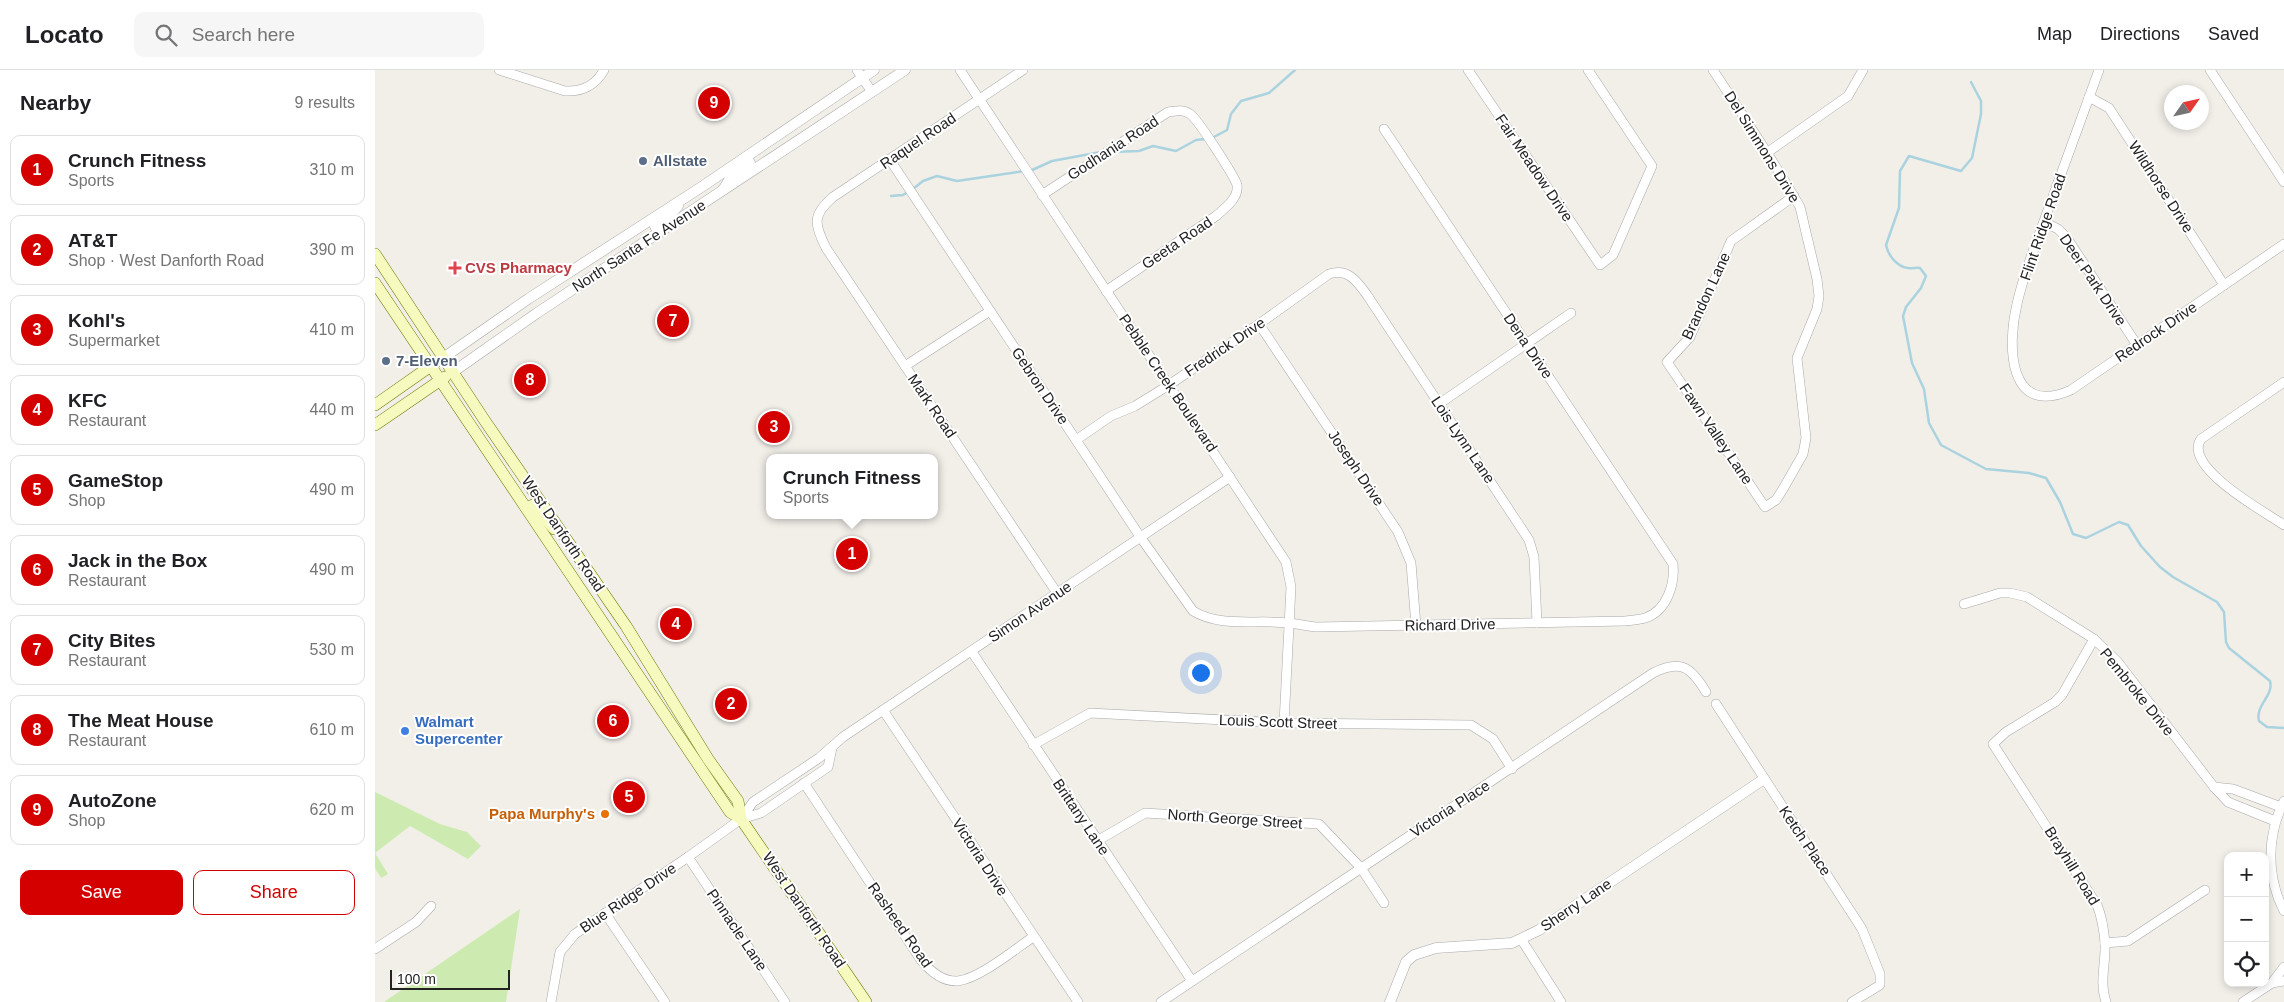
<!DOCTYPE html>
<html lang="en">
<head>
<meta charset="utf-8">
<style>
	:root { --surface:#fff; --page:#f6f6f6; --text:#202124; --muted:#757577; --line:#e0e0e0; --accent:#d40000 }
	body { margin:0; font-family:Helvetica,sans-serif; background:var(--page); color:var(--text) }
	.controls { position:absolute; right:15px; bottom:15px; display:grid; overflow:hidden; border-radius:10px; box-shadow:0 2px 8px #0003 }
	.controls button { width:45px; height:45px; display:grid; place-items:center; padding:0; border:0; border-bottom:1px solid var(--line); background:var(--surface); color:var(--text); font:25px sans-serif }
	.compass { position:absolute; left:1789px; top:15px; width:45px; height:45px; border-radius:50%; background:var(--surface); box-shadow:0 2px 8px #0003; rotate:56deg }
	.scale { position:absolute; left:15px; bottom:12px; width:120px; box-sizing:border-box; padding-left:5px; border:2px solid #222; border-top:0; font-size:14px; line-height:18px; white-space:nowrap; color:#222; -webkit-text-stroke:4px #fff; paint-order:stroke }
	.you { position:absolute; left:825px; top:602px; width:18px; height:18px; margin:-12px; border:4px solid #fff; border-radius:50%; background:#1a73e8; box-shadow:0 0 0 8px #1a73e833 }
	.badge { display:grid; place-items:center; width:32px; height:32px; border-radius:50%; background:var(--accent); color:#fff; font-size:16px; font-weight:700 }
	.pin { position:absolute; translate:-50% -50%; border:2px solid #fff; box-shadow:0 1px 5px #0006 }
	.popup { position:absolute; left:391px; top:384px; width:172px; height:65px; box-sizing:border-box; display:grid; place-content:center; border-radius:10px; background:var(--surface); filter:drop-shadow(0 1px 4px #0005); font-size:16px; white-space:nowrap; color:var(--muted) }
	.popup b { font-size:19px; color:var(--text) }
	.popup::after { content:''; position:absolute; left:50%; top:100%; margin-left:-10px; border:10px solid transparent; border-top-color:var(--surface) }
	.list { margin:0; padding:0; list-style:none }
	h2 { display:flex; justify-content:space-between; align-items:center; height:65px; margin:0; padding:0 20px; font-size:21px }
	h2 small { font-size:16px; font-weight:400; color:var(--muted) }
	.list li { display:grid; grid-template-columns:32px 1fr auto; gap:15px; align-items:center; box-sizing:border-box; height:70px; margin:0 10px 10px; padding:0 10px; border:1px solid var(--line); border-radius:10px }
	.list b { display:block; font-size:19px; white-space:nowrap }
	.list p { margin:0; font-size:16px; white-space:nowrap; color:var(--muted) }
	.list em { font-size:16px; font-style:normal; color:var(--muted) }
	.actions { display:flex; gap:10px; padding:15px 20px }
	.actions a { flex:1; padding:11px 0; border:1px solid var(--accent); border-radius:10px; text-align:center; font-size:18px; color:var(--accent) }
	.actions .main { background:var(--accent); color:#fff }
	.icon { flex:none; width:28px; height:28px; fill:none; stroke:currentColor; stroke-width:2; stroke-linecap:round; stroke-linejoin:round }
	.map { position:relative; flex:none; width:1909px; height:932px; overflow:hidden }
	header { display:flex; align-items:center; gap:30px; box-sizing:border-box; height:70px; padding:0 25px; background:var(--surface); border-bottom:1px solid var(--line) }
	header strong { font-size:24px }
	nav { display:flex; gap:28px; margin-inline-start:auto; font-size:18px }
	.search { width:350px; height:45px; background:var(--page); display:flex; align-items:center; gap:12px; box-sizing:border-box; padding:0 18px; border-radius:10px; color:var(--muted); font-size:19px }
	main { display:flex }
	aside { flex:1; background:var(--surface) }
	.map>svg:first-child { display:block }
	.grass { fill:#cdebb0 }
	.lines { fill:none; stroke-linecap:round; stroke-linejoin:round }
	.stream { stroke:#aad3df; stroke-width:2.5 }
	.minor-casing { stroke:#a9a9a9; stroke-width:10 }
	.tertiary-casing { stroke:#a9a9a9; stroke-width:11 }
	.secondary-casing { stroke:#707d05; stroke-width:12 }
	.minor { stroke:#fff; stroke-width:9 }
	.tertiary { stroke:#fff; stroke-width:10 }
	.secondary { stroke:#f7fabf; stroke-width:11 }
	.service-dot { fill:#5c6f8a; stroke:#fff; stroke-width:2 }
	.health-dot { fill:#e0444e; stroke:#fff; stroke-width:2 }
	.shop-dot { fill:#3f7fe0; stroke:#fff; stroke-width:2 }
	.food-dot { fill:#e8710a; stroke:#fff; stroke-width:2 }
	.labels { text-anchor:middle; stroke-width:4; stroke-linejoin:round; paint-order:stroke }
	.street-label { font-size:15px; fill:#222; stroke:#fff }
	.service-label { font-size:15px; font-weight:bold; fill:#4e5e75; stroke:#fff; text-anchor:start }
	.health-label { font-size:15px; font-weight:bold; fill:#be3a42; stroke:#fff; text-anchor:start }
	.shop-label { font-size:15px; font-weight:bold; fill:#366cbe; stroke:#fff; text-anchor:start }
	.food-label { font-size:15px; font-weight:bold; fill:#c56008; stroke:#fff; text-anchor:end }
</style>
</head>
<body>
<header>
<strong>Locato</strong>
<div class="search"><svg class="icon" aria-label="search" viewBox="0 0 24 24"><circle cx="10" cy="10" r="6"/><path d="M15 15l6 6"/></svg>Search here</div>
<nav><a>Map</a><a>Directions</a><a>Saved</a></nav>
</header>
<main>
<aside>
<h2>Nearby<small>9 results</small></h2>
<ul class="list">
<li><span class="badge">1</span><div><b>Crunch Fitness</b><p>Sports</p></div><em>310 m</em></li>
<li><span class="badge">2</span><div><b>AT&amp;T</b><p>Shop · West Danforth Road</p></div><em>390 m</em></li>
<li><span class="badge">3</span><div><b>Kohl's</b><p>Supermarket</p></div><em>410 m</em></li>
<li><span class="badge">4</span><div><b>KFC</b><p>Restaurant</p></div><em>440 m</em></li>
<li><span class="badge">5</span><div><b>GameStop</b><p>Shop</p></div><em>490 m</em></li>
<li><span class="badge">6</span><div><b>Jack in the Box</b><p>Restaurant</p></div><em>490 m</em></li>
<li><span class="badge">7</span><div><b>City Bites</b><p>Restaurant</p></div><em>530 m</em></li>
<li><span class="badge">8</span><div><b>The Meat House</b><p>Restaurant</p></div><em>610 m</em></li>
<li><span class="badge">9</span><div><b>AutoZone</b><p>Shop</p></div><em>620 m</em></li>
</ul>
<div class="actions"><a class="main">Save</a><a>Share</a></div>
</aside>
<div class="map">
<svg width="1909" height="932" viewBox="0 0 1909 932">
	<rect width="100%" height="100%" fill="#f2efe9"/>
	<!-- grass -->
	<g class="grass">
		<path d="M0 722 65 754 92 762 106 776 93 789 35 756 0 783 13 804 6 808 0 798Z"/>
		<path d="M145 839 131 932H9Z"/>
	</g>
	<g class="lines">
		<!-- stream -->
		<g class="stream">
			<path d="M1596 12 1606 31V44L1597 88 1586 101 1534 86 1525 101 1524 138 1511 175C1513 185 1522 197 1533 198 1537 199 1541 197 1545 198L1551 206 1546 218 1531 237 1528 246 1537 293 1549 319 1554 353 1566 375 1611 399 1654 403 1671 408 1685 432 1698 464 1711 468 1744 452 1753 455 1766 476 1785 497 1798 507 1842 532 1849 542 1851 572 1854 578 1895 611C1899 626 1880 635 1884 651L1892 657 1909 658"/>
			<path d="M837 68 852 60 856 44 866 31 894 23 920 0"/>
			<path d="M737 82 764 81 778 76 801 81 821 70 831 69"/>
			<path d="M655 101 677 91 726 82"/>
			<path d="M538 119 548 111 562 106 582 111 649 101"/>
			<path d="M516 126 528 125 533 122"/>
		</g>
		<defs>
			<g id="minor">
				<path d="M124 0 190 21C207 22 221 15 229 0"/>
				<path d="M482 0 497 22"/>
				<path d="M585 0 911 492 916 517 909 653"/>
				<path d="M648 0 458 127C436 146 440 154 451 178L682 523"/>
				<path d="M1093 0 1225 195 1238 185 1277 96 1213 0"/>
				<path d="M1338 0C1368 45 1398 90 1425 137L1442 209 1444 226 1442 239 1422 288 1431 368 1428 384 1408 419 1401 430 1390 437 1292 292 1315 267 1356 171 1419 126"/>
				<path d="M1724 0C1707 47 1690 93 1673 140 1662 171 1649 202 1642 234 1632 276 1633 348 1696 320L1909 174"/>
				<path d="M1835 0 1909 112"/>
				<path d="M1714 27 1734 38 1849 215"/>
				<path d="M1393 82 1473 26 1488 0"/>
				<path d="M515 90 766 468 818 541C846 558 882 549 914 553 923 554 932 556 941 557L1250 551C1256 550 1264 550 1270 548 1292 541 1300 514 1298 494L1009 59"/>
				<path d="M667 125 793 42C801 41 808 39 815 44 822 48 860 107 862 115 864 128 850 138 841 146L731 221"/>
				<path d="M1669 152 1683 159 1692 168 1762 275"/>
				<path d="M884 254 1023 462 1036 493 1041 556"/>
				<path d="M530 296 615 241"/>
				<path d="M1909 312 1826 369C1807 397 1890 442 1909 455"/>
				<path d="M1064 334 1196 243"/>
				<path d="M701 370 736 346 760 336 794 315 884 254 954 204C973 198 982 211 992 225L1154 470 1159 487 1162 553"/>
				<path d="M1589 534 1625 523H1635L1652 527 1719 569 1742 591 1839 717"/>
				<path d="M1719 569 1687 625 1680 632 1631 662 1618 674 1722 835C1727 847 1729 861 1730 873 1731 894 1724 912 1731 932"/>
				<path d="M597 582 817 911"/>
				<path d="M1341 634 1487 859 1505 904V915L1477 932"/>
				<path d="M508 640 703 932"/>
				<path d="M658 675 715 643 909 653 1096 655 1118 669 1137 699"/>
				<path d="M429 713 546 890C555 901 568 912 583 911 605 908 639 880 658 867"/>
				<path d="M1909 731C1892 765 1891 806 1909 841"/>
				<path d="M366 749 386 743 453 697 457 678"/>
				<path d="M1900 751 1853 732 1839 717 1858 719 1906 737"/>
				<path d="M722 771 770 743 944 754 986 798 1009 833"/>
				<path d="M313 787 410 932"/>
				<path d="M230 843 290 932"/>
				<path d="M1146 869 1186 932"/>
				<path d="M1730 873 1753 871 1830 820"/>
				<path d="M0 879 41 852 56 836"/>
				<path d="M1909 897 1897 913 1909 911"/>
				<path d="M176 932 185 882 200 864 313 787 366 749 378 732 444 688 468 667 855 407"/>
				<path d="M786 932 1278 603C1306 589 1316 597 1331 622"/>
				<path d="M1868 932 1897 913"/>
			</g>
			<g id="tertiary">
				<path d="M348 120 357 105 375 93 371 87"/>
				<path d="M284 163 280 156 292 148 303 136"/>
				<path d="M68 288 153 229 328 116 499 0"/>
				<path d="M78 302 162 243 530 0"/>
				<path d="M1015 932 1031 892 1039 885 1061 878 1137 873 1164 860 1389 709"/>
			</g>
			<g id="secondary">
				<path d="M0 184 110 351 251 556 333 689 363 731 366 749 491 932"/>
				<path d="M0 213 355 742 366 749"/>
				<path d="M0 335 60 293"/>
				<path d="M0 355 70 307"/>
				<path d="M151 438 158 435 179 459"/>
			</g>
		</defs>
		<!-- minor casing -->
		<use href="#minor" class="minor-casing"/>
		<!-- tertiary casing -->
		<use href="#tertiary" class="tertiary-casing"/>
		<!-- secondary casing -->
		<use href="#secondary" class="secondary-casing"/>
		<!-- minor -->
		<use href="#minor" class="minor"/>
		<!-- tertiary -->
		<use href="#tertiary" class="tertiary"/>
		<!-- secondary -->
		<use href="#secondary" class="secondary"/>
	</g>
	<!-- markers -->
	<g class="service-dot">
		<circle cx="268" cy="91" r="5"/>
		<circle cx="11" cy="291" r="5"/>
	</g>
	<path class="health-dot" d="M77.5 190.5h5v5h5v5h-5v5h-5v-5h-5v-5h5z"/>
	<circle class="shop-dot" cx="30" cy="661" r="5"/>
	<circle class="food-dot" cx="230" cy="744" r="5"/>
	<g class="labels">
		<!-- street labels -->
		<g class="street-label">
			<text transform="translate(543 71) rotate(-34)" y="5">Raquel Road</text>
			<text transform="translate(1387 77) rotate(58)" y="5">Del Simmons Drive</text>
			<text transform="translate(738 78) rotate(-33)" y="5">Godhania Road</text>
			<text transform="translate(1159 98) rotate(56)" y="5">Fair Meadow Drive</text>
			<text transform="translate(1786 117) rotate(57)" y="5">Wildhorse Drive</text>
			<text transform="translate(1668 157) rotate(-71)" y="5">Flint Ridge Road</text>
			<text transform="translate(802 173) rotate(-34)" y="5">Geeta Road</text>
			<text transform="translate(264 176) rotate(-33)" y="5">North Santa Fe Avenue</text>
			<text transform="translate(1718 210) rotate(56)" y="5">Deer Park Drive</text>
			<text transform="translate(1331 226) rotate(-65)" y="5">Brandon Lane</text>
			<text transform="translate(1781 262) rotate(-34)" y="5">Redrock Drive</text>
			<text transform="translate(1153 276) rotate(56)" y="5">Dena Drive</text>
			<text transform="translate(850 277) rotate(-34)" y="5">Fredrick Drive</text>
			<text transform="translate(793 313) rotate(56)" y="5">Pebble Creek Boulevard</text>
			<text transform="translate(665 316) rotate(56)" y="5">Gebron Drive</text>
			<text transform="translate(557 336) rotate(56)" y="5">Mark Road</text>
			<text transform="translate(1341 364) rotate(56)" y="5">Fawn Valley Lane</text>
			<text transform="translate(1088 370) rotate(56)" y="5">Lois Lynn Lane</text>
			<text transform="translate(981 398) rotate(56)" y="5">Joseph Drive</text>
			<text transform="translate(188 464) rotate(56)" y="5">West Danforth Road</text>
			<text transform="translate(655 542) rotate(-34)" y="5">Simon Avenue</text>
			<text transform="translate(1075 555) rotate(-1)" y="5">Richard Drive</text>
			<text transform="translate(1762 622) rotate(51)" y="5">Pembroke Drive</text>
			<text transform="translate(903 652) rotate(2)" y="5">Louis Scott Street</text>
			<text transform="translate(1075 739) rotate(-33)" y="5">Victoria Place</text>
			<text transform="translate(706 747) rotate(56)" y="5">Brittany Lane</text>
			<text transform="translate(860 749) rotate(4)" y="5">North George Street</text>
			<text transform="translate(1430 771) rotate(56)" y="5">Ketch Place</text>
			<text transform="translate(605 787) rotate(57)" y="5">Victoria Drive</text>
			<text transform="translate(1697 796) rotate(58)" y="5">Brayhill Road</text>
			<text transform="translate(253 828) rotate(-34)" y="5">Blue Ridge Drive</text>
			<text transform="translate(1201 835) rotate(-34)" y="5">Sherry Lane</text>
			<text transform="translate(429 840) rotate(56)" y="5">West Danforth Road</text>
			<text transform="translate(525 855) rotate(55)" y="5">Rasheed Road</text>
			<text transform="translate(362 860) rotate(56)" y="5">Pinnacle Lane</text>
		</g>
		<!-- service labels -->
		<g class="service-label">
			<text x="278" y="96">Allstate</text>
			<text x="21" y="296">7-Eleven</text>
		</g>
		<!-- health labels -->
		<g class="health-label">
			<text x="90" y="203">CVS Pharmacy</text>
		</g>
		<!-- shop labels -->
		<g class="shop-label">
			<text x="40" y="657">Walmart<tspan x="40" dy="17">Supercenter</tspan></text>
		</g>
		<!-- food labels -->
		<g class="food-label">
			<text x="220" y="749">Papa Murphy's</text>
		</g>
	</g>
</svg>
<div class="controls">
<button>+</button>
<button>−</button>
<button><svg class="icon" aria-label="locate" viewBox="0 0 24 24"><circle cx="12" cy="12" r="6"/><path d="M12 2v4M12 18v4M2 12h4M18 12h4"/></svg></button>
</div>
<svg class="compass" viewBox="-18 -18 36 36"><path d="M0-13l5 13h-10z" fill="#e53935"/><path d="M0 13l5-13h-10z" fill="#757577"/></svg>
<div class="scale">100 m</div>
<div class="you"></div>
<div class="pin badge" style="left:477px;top:484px">1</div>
<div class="popup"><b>Crunch Fitness</b>Sports</div>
<div class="pin badge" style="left:356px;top:634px">2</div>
<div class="pin badge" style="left:399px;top:357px">3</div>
<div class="pin badge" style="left:301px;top:554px">4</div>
<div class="pin badge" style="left:254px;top:727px">5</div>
<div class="pin badge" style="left:238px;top:651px">6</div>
<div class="pin badge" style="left:298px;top:251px">7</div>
<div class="pin badge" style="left:155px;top:310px">8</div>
<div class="pin badge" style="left:339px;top:33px">9</div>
</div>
</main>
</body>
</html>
